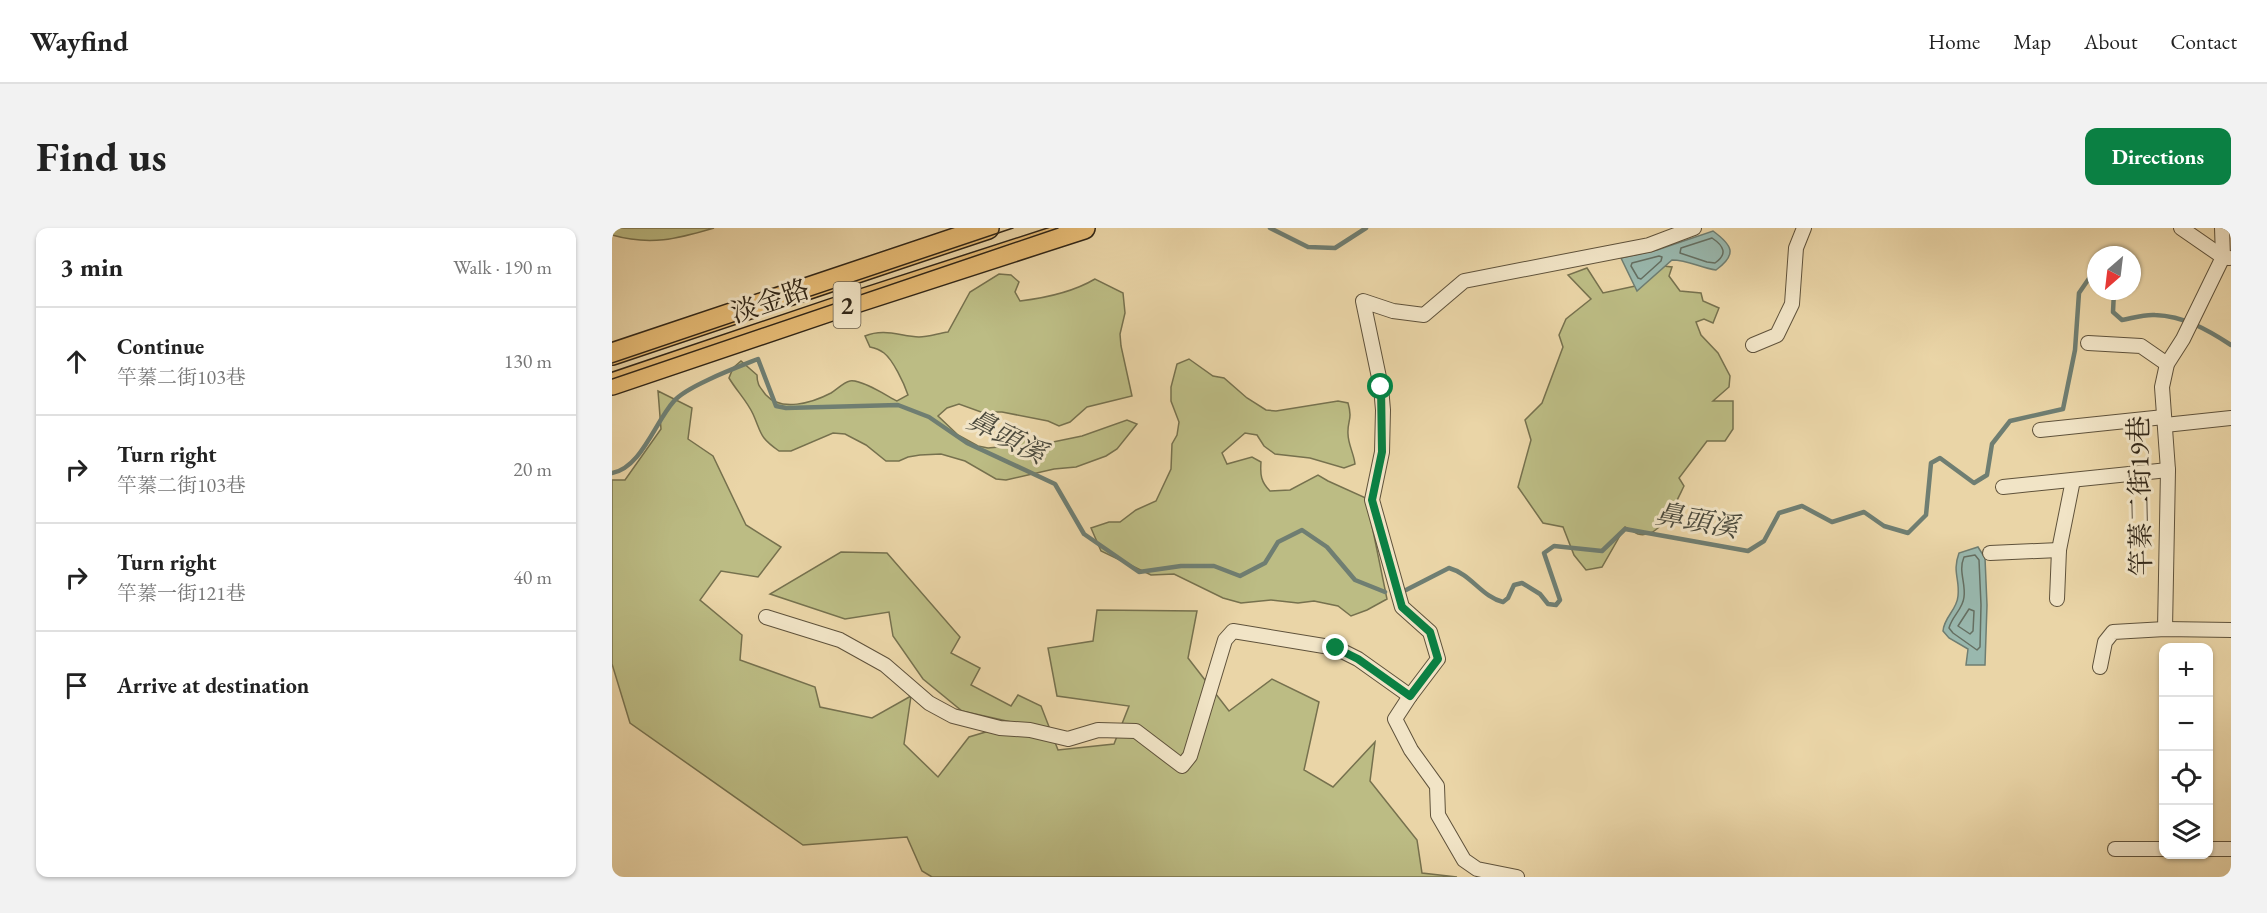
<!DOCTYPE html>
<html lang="en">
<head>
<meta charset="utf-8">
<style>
	:root { --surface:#fff; --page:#f2f2f2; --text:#222; --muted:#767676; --line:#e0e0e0; --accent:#0b8043 }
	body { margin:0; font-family:"EB Garamond","Noto Serif TC",serif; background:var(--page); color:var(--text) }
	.controls { position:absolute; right:18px; bottom:18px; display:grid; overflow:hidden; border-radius:12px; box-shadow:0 2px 4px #0004 }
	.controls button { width:54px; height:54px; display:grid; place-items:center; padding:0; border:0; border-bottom:2px solid var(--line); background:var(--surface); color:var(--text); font:30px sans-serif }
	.compass { position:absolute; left:1475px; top:18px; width:54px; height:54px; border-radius:50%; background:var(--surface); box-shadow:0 2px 4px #0004; rotate:208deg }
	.stop { position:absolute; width:18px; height:18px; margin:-14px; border:4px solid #0b8043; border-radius:50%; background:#fff }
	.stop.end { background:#0b8043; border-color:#fff; box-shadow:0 2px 6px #0008 }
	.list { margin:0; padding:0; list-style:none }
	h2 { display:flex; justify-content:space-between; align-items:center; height:78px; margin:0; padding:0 24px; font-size:26px }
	h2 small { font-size:20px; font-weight:400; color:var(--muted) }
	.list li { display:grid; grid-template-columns:39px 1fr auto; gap:18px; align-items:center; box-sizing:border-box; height:108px; padding:0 24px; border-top:2px solid var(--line) }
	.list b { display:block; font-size:22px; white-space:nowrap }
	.list p { margin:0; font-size:20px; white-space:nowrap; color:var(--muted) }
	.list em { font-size:20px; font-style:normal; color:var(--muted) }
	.icon { flex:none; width:33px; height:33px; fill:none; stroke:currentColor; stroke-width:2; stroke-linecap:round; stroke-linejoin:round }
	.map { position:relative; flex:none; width:1619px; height:649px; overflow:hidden; border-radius:12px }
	header { display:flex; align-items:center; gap:36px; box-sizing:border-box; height:84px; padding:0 30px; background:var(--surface); border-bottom:2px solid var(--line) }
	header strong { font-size:28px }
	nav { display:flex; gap:33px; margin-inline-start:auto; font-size:21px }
	.intro { display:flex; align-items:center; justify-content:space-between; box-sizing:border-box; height:144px; padding:0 36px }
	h1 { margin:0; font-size:42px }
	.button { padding:15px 27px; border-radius:12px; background:var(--accent); color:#fff; font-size:21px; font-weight:700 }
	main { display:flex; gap:36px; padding:0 36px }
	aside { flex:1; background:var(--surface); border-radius:12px; box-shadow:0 2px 4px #0004 }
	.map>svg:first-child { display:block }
	.green { fill:#bcbc84; stroke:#76714e; stroke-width:1.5 }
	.water { fill:#99b8ae; stroke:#6f7e72; stroke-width:1.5 }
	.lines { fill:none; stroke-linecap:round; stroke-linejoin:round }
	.shore { stroke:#656f62; stroke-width:1.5 }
	.stream { stroke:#6f7e72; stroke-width:4.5 }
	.street-casing { stroke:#5f523b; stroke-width:16 }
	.primary-casing { stroke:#312617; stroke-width:24 }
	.street { stroke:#f1e4c6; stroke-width:14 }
	.primary { stroke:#e5ba74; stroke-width:21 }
	.tram { stroke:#312617; stroke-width:1.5 }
	.route { stroke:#0b8043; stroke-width:8 }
	.labels { text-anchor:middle; stroke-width:6; stroke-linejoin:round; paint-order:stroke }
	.shield { fill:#f1e4c6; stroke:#6b5f4c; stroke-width:1.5 }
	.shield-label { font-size:26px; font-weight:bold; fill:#312617 }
	.street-label { font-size:27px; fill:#312617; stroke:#f1e4c6 }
	.water-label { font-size:28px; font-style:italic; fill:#4b4a3d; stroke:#f1e4c6 }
</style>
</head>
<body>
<header>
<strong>Wayfind</strong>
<nav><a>Home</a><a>Map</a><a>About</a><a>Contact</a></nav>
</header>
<div class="intro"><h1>Find us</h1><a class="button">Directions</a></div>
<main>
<aside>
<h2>3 min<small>Walk · 190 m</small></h2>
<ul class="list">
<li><svg class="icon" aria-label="ahead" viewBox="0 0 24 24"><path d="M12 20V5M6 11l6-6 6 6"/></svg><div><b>Continue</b><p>竿蓁二街103巷</p></div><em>130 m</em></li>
<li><svg class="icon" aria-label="right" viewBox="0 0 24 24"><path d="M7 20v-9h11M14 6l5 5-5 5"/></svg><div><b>Turn right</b><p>竿蓁二街103巷</p></div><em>20 m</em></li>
<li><svg class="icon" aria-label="right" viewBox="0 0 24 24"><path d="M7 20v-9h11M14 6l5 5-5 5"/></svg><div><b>Turn right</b><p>竿蓁一街121巷</p></div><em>40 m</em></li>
<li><svg class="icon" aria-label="arrive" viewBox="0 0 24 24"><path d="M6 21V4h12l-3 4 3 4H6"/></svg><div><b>Arrive at destination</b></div></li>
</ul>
</aside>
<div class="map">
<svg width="1619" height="649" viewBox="0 0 1619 649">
	<rect width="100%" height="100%" fill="#ead5a7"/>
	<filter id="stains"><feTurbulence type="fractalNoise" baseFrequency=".00333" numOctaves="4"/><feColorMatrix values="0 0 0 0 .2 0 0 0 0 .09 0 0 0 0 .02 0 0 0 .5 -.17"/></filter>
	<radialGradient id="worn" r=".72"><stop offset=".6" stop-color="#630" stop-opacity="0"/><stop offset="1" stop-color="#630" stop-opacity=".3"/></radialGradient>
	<!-- green -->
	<g class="green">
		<path d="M0 0H102C65 11 38 18 0 7Z"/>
		<path d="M1051 38 1060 39 1057 48 1068 63 1089 65 1091 73 1107 80 1101 95 1092 91 1084 94 1089 107 1106 125 1118 148 1117 159 1101 173H1121V201L1113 213H1095L1067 250 1072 258C1064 274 1049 312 1026 306 1022 304 1017 301 1013 299L990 339 974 342 962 327 951 299 931 295 906 259 919 212 913 192 930 175 951 119 947 107 954 91 979 71 956 47 975 40 991 65 1028 57Z"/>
		<path d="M387 46 399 47 407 54 403 64 408 73C433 70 461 64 483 51L511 65 513 85 508 106 509 118 520 168 475 179 458 194 447 198 436 193 390 184H369L347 176 335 180 326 188 346 207 366 218 376 220 387 219 420 210 441 214 470 208 515 192 525 196 505 221 494 228 464 239 442 241 394 252 384 251 353 233 329 226 308 227 296 229 287 233H274L254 217 233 206 221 205 179 223H167C147 209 150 206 141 186 135 173 124 162 117 150L121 140 129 133 145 147C145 157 148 159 154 167 169 184 200 175 219 165 224 162 232 154 238 153 249 151 275 168 285 173L296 167C292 155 281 132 272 125 268 122 263 120 258 119L253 108C272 100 288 108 307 109 317 109 327 105 336 104L358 64Z"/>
		<path d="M577 131 601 148 612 150 635 170 654 182 664 183 726 173 736 175C741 192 735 193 736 206 736 216 742 226 743 236L732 240 698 230 663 226 652 218 645 207 633 205 610 225 615 236 640 229 649 234C648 247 649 254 658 263L678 262 706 247 716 253 756 271 759 278V293L775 371 755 382 739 388 726 378 702 373 686 375 659 372 629 375 611 370 562 346 539 347 489 323 479 300 497 294H508L524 282 544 273 559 241 560 216 565 207 567 194 559 173V159L565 136Z"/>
		<path d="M46 163 80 180 76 211 101 228 134 297 169 319 146 349 109 343 88 372 130 407 128 432 203 459 208 479 260 490 299 468 292 516 326 549 357 509 404 495 350 483 311 451 281 408 277 384 233 391 158 366 229 324 275 325 348 409 339 425 368 440 359 457 399 478 406 467 429 478 446 522 502 516 517 478 445 468 436 420 481 413 485 382 585 383 576 430 617 483 660 451 707 474 692 542 721 559 763 514 758 553 805 612 810 645 845 649H320L310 643 295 609 191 617 18 495 0 436V252H13L49 201Z"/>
	</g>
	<!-- water -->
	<g class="water">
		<path d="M1101 3C1120 17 1126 26 1104 42 1089 40 1076 32 1060 32L1025 63 1009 30 1045 22Z"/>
		<path d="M1366 319 1373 330 1375 377 1373 437H1354L1356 421 1337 410 1331 403C1332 389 1345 382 1346 368 1348 351 1340 344 1347 325Z"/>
	</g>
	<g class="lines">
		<!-- shore -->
		<g class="shore">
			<path d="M1100 10C1112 18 1116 26 1103 35L1095 34 1068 25 1069 20Z"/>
			<path d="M1047 28 1050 29 1049 33 1029 51 1026 50 1019 38 1020 35Z"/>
			<path d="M1363 327 1367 332 1369 377 1368 419 1365 422 1341 405 1337 400C1340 388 1351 381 1352 369 1354 355 1346 343 1352 329Z"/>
			<path d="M1357 381 1362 383 1361 403 1358 406 1346 398Z"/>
		</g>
		<!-- stream -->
		<g class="stream">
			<path d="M658 0 696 19 723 20 754 0"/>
			<path d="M1502 63 1501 84 1510 92C1521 90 1533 86 1543 87 1572 88 1596 102 1619 117"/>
			<path d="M0 245C29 240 43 194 62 173 75 158 126 139 146 131L164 178 174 180 286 177 317 189 355 215 443 256 472 306 527 344 569 338H602L628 348 653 335 666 314 690 302 715 319 743 352 773 364"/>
			<path d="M794 362 837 340C859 346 870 369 891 374L896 370 902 357 910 355 928 366 936 376 944 377 948 372 932 325 942 318 990 323 1013 301 1136 323 1152 313 1167 285 1190 278 1220 294 1252 284 1272 298 1296 305 1314 287 1319 235 1328 230 1362 255 1375 247 1380 216 1398 193 1451 181 1463 122 1467 65 1478 49H1484"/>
		</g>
		<defs>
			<g id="street">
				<path d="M1569 0 1611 29 1617 30"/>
				<path d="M1476 115 1529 118 1555 136"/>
				<path d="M1141 117 1165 107 1180 76 1184 20 1192 0"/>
				<path d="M1553 197 1619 190"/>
				<path d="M1428 202 1552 189"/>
				<path d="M1391 259 1556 242"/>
				<path d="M1378 325 1447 322"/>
				<path d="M1445 371 1447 322 1461 252"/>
				<path d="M154 389 228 412 273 437 317 475 341 488 388 500 418 502 456 511 486 502 524 503 570 538 578 528 613 412 621 403 724 420 746 431 798 468"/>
				<path d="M1553 401 1556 242 1550 159 1555 136 1571 111 1611 29 1610 0"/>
				<path d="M1488 439 1493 414 1501 404 1553 401 1619 402"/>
				<path d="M1503 621H1552"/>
				<path d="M1596 621H1619"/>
				<path d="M905 649 865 641 852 632 826 587 825 558 799 522 783 491 798 468 826 431 818 404 790 379 760 272 770 224 771 182 769 159 751 73 781 83 812 87 852 53 1037 17 1082 0"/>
			</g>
			<g id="primary">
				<path d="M0 126 376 0"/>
				<path d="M0 156 228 79 472 0"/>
			</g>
		</defs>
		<!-- street casing -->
		<use href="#street" class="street-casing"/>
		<!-- primary casing -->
		<use href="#primary" class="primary-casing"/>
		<!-- street -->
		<use href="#street" class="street"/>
		<!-- primary -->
		<use href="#primary" class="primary"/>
		<!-- tram -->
		<g class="tram">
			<path d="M0 135 401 0"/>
			<path d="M0 151 446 0"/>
		</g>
	</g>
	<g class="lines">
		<!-- route -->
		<path class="route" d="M724 420 746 431 798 468 826 431 818 404 790 379 760 272 770 224 769 159"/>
	</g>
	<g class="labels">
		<!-- shield labels -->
		<rect class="shield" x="221.5" y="54" width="27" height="46" rx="4.5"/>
		<g class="shield-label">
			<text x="235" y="86">2</text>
		</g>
		<!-- street labels -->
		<g class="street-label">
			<text transform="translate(158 73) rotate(-19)" y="9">淡金路</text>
			<text transform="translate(1528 268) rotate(-91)" y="9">竿蓁二街19巷</text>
		</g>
		<!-- water labels -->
		<g class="water-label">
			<text transform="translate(395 208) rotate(27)" y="10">鼻頭溪</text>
			<text transform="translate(1085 292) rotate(10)" y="10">鼻頭溪</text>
		</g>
	</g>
	<rect width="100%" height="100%" filter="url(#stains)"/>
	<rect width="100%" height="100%" fill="url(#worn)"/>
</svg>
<div class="controls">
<button>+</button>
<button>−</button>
<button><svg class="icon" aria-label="locate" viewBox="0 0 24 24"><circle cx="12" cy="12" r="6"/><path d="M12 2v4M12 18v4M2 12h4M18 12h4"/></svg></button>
<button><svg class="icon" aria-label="layers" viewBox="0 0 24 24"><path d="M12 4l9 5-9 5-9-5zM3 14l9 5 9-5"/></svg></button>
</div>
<svg class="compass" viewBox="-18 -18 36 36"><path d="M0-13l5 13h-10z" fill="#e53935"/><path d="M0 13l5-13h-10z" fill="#767676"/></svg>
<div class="stop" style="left:769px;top:159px"></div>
<div class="stop end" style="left:724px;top:420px"></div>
</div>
</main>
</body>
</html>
